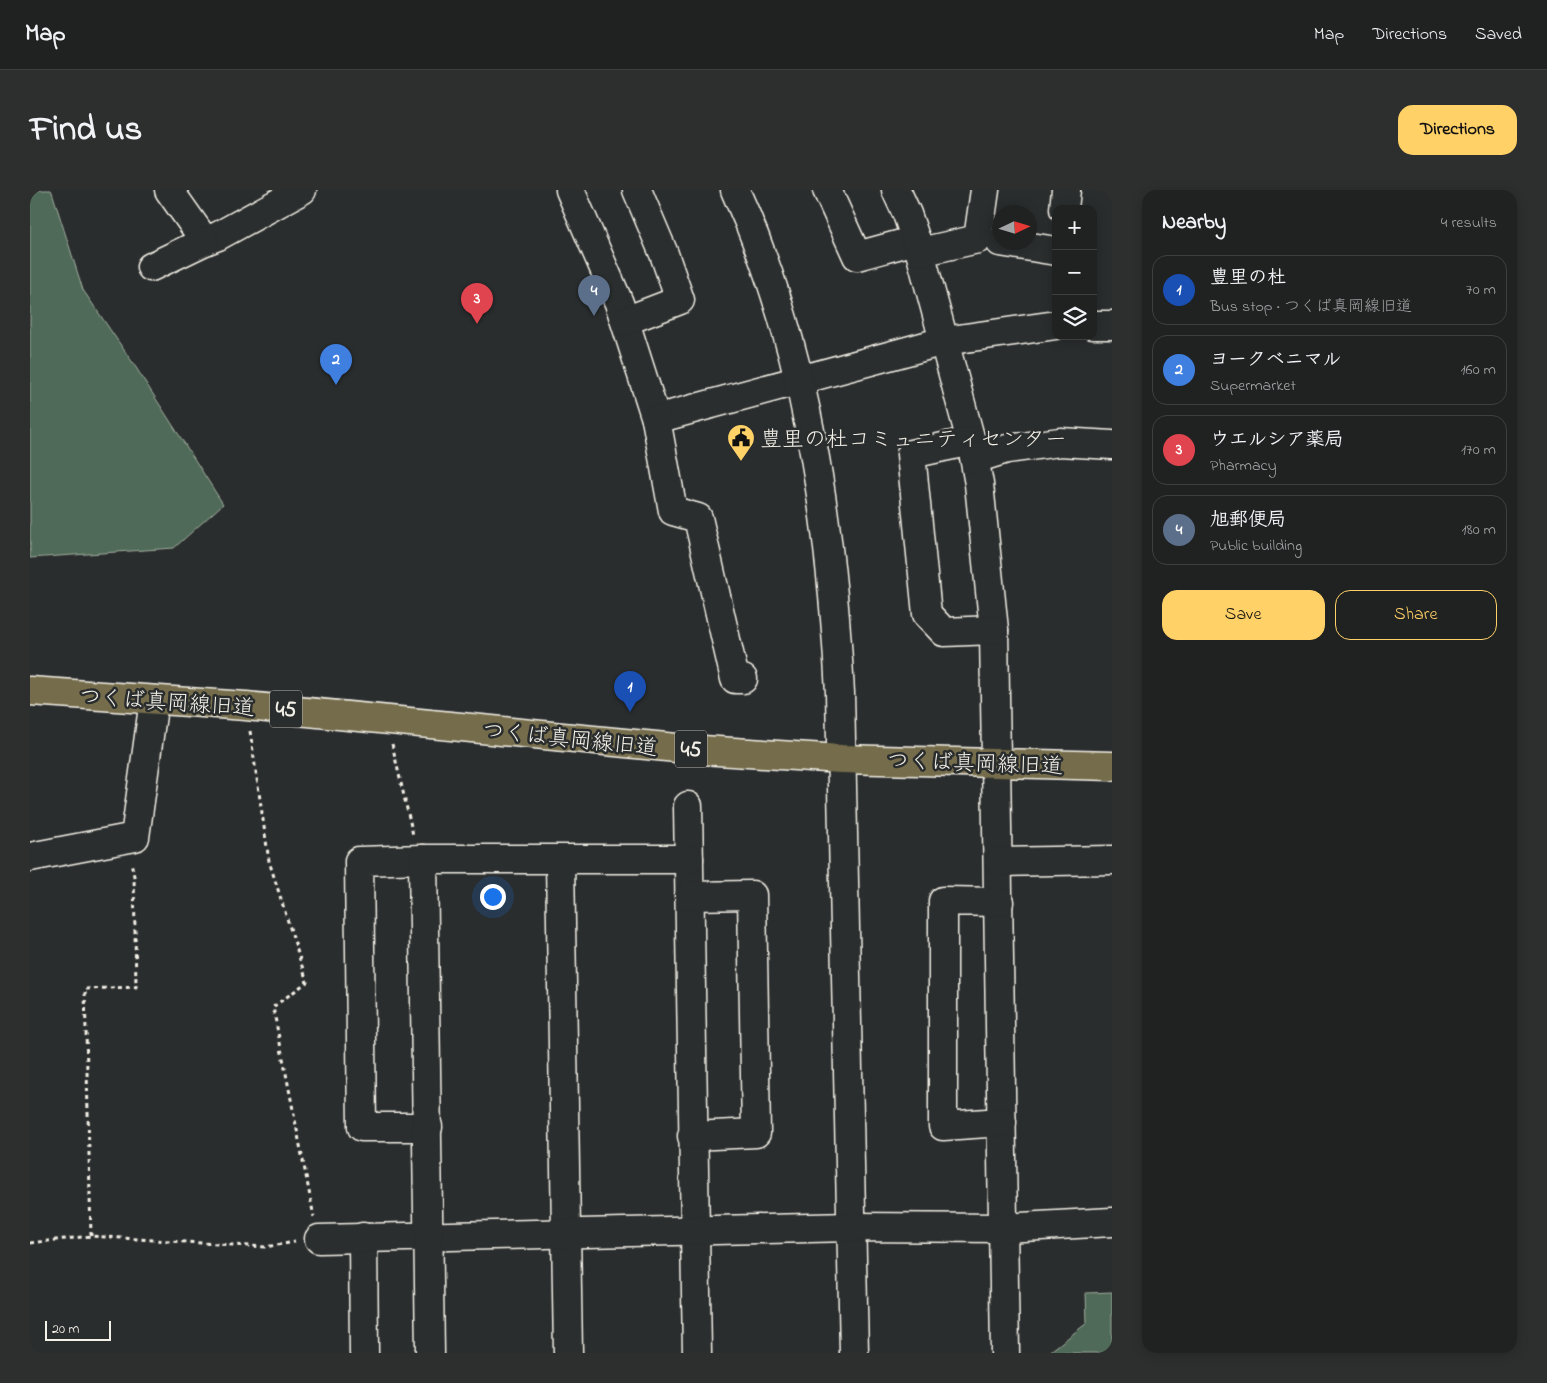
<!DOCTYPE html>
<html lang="en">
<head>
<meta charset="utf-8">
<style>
	:root { --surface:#202222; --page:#2d2f2f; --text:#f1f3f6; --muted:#a2a4a5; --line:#3d3f40; --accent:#ffd166 }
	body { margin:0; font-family:"Indie Flower","Klee One",sans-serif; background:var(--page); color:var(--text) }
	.controls { position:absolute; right:15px; top:15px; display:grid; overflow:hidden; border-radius:10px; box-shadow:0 2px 12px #0003 }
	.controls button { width:45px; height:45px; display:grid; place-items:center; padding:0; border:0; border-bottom:1px solid var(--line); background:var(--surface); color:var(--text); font:25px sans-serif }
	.compass { position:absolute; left:962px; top:15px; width:45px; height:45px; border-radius:50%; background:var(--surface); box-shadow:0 2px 12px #0003; rotate:86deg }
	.scale { position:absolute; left:15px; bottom:12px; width:66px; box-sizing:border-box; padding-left:5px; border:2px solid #f4f1e8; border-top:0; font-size:14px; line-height:18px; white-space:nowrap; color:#f4f1e8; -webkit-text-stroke:4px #2a2d2e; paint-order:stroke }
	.you { position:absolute; left:462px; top:706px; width:18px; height:18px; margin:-12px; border:4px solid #fff; border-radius:50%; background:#1a73e8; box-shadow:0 0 0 8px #1a73e833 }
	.badge { display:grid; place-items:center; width:32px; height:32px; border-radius:50%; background:var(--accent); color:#fff; font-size:16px; font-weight:700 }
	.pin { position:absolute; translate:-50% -41px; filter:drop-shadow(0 1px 2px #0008) }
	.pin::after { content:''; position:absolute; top:26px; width:18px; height:15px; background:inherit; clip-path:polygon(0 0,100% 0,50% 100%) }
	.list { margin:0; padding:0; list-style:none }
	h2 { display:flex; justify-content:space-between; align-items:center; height:65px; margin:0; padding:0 20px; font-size:21px }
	h2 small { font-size:16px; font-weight:400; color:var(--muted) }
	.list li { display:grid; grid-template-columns:32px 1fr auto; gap:15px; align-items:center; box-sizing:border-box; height:70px; margin:0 10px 10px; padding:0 10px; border:1px solid var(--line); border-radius:15px }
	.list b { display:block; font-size:19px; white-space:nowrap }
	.list p { margin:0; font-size:16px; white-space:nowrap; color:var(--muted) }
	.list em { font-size:16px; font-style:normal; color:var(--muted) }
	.actions { display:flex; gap:10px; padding:15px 20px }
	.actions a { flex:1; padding:11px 0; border:1px solid var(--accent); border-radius:15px; text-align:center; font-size:18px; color:var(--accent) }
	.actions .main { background:var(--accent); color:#111 }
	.icon { flex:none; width:28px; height:28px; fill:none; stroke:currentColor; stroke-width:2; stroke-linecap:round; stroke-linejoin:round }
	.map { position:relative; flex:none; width:1082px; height:1163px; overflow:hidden; border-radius:15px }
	header { display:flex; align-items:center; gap:30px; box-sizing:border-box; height:70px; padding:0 25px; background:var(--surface); border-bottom:1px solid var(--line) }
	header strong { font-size:24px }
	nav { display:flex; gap:28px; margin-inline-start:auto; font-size:18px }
	.intro { display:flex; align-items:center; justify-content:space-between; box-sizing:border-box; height:120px; padding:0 30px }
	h1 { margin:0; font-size:35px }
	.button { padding:12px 22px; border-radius:15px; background:var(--accent); color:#111; font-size:18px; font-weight:700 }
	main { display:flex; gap:30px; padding:0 30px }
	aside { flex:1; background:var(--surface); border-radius:15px; box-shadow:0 2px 12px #0003 }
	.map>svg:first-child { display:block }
	.green { fill:#506a58; stroke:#a2aea0 }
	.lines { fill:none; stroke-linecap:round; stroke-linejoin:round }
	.minor-casing { stroke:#f4f1e8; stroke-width:31 }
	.major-casing { stroke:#f4f1e8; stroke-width:31 }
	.path { stroke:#f4f1e8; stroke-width:3; stroke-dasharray:4 4; stroke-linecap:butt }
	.minor { stroke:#2a2d2e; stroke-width:28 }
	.major { stroke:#746c4b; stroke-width:28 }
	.labels { text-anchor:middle; stroke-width:5; stroke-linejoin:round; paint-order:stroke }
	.shield { fill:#2a2d2e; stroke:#b7b6b0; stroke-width:1 }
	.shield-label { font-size:21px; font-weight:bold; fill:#f4f1e8 }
	.poi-label { font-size:22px; fill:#f4f1e8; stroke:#2a2d2e; text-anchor:start }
	.street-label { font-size:22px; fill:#f4f1e8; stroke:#2a2d2e }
</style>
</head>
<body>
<header>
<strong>Map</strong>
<nav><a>Map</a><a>Directions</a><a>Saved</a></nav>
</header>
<div class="intro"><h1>Find us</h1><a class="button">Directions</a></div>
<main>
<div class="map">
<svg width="1082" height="1163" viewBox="0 0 1082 1163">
	<rect width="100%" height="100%" fill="#2a2d2e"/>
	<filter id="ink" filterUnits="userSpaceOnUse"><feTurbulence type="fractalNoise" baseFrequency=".02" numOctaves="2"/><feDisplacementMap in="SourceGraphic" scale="10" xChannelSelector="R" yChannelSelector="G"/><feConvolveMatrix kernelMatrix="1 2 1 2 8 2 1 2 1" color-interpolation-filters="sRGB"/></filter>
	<g filter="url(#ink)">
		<!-- green -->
		<g class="green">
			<path d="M0 0H21L22 2 53 100 105 176 193 314 144 358 0 368Z"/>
			<path d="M1082 1102V1163H1018L1057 1133 1056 1103Z"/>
		</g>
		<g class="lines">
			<defs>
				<g id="minor">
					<path d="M139 0 175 51 188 46 272 0"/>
					<path d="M540 0 589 113 626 229 914 151 1026 135"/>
					<path d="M705 0C777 158 801 332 810 503L824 1163"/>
					<path d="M797 0 827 66 886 50"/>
					<path d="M866 0 877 24 890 62 941 251 949 294 964 440 975 1163"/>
					<path d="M1034 19 1036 0"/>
					<path d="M970 52 1026 61"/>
					<path d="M890 62 948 49 955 0"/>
					<path d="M121 77 175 51"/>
					<path d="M595 131 650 110 634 64 607 0"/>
					<path d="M1063 135H1082"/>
					<path d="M626 229 643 321 668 328 705 489H713"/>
					<path d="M941 251 881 264 897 424 914 442 964 440"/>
					<path d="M945 269 977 259 1030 252 1082 255"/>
					<path d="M658 616 667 1163"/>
					<path d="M0 667 105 647 124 510"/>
					<path d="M393 669 329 671 332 937H398"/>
					<path d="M530 671 538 1163"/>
					<path d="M969 672 1082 670"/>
					<path d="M659 706 722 705 726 943 662 946"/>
					<path d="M969 712 913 711V936L972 932"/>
					<path d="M333 1047 334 1163"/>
					<path d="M289 1049 821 1037 973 1038 1082 1032"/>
					<path d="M400 1163 393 669H659"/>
				</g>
				<path id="major" d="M0 501 216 516 657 559 811 569 1082 576"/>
			</defs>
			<!-- minor casing -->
			<use href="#minor" class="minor-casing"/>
			<!-- major casing -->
			<use href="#major" class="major-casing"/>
			<!-- path -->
			<g class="path">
				<path d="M220 541 239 671 277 792 243 817 284 1027"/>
				<path d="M362 554 383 645"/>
				<path d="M61 1046 55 799 106 797 104 686 101 672"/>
				<path d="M0 1053 61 1046 235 1057 265 1052"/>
			</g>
			<!-- minor -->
			<use href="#minor" class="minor"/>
			<!-- major -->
			<use href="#major" class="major"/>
		</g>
	</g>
	<!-- icons -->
	<defs>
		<symbol id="civic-pin" viewBox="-11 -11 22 30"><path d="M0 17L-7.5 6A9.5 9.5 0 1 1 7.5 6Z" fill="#ffd166" stroke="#2a2d2e"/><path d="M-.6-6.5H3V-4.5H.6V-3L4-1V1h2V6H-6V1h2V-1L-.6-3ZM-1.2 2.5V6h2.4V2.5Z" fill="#111"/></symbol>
	</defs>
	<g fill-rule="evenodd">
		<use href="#civic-pin" x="695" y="232" width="32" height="43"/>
	</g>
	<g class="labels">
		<!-- shield labels -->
		<g class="shield">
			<rect x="240" y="500.5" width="32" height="37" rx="4"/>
			<rect x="645" y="540.5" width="32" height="37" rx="4"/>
		</g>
		<g class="shield-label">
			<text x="256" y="526">45</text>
			<text x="661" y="566">45</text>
		</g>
		<!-- poi labels -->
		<g class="poi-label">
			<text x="730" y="256">豊里の杜コミュニティセンター</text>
		</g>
		<!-- street labels -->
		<g class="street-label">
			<text transform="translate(137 511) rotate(4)" y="8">つくば真岡線旧道</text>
			<text transform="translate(540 548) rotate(6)" y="8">つくば真岡線旧道</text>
			<text transform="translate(945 572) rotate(2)" y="8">つくば真岡線旧道</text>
		</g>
	</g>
</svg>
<div class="controls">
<button>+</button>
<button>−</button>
<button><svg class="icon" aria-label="layers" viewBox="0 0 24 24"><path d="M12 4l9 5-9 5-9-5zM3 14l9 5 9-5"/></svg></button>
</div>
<svg class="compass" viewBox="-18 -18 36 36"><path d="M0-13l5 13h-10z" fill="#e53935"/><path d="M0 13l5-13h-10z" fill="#a2a4a5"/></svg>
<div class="scale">20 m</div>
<div class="you"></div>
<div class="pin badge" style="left:600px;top:522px;background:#1a4fb4">1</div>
<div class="pin badge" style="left:306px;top:195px;background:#3f7fe0">2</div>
<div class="pin badge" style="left:447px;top:134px;background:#e0444e">3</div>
<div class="pin badge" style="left:564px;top:126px;background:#5c6f8a">4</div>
</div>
<aside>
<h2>Nearby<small>4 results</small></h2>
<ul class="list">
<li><span class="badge" style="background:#1a4fb4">1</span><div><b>豊里の杜</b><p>Bus stop · つくば真岡線旧道</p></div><em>70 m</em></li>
<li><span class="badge" style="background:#3f7fe0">2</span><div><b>ヨークベニマル</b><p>Supermarket</p></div><em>160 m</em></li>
<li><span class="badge" style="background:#e0444e">3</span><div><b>ウエルシア薬局</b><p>Pharmacy</p></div><em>170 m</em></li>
<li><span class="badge" style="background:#5c6f8a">4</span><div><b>旭郵便局</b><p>Public building</p></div><em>180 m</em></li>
</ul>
<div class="actions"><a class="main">Save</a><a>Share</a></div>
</aside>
</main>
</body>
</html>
